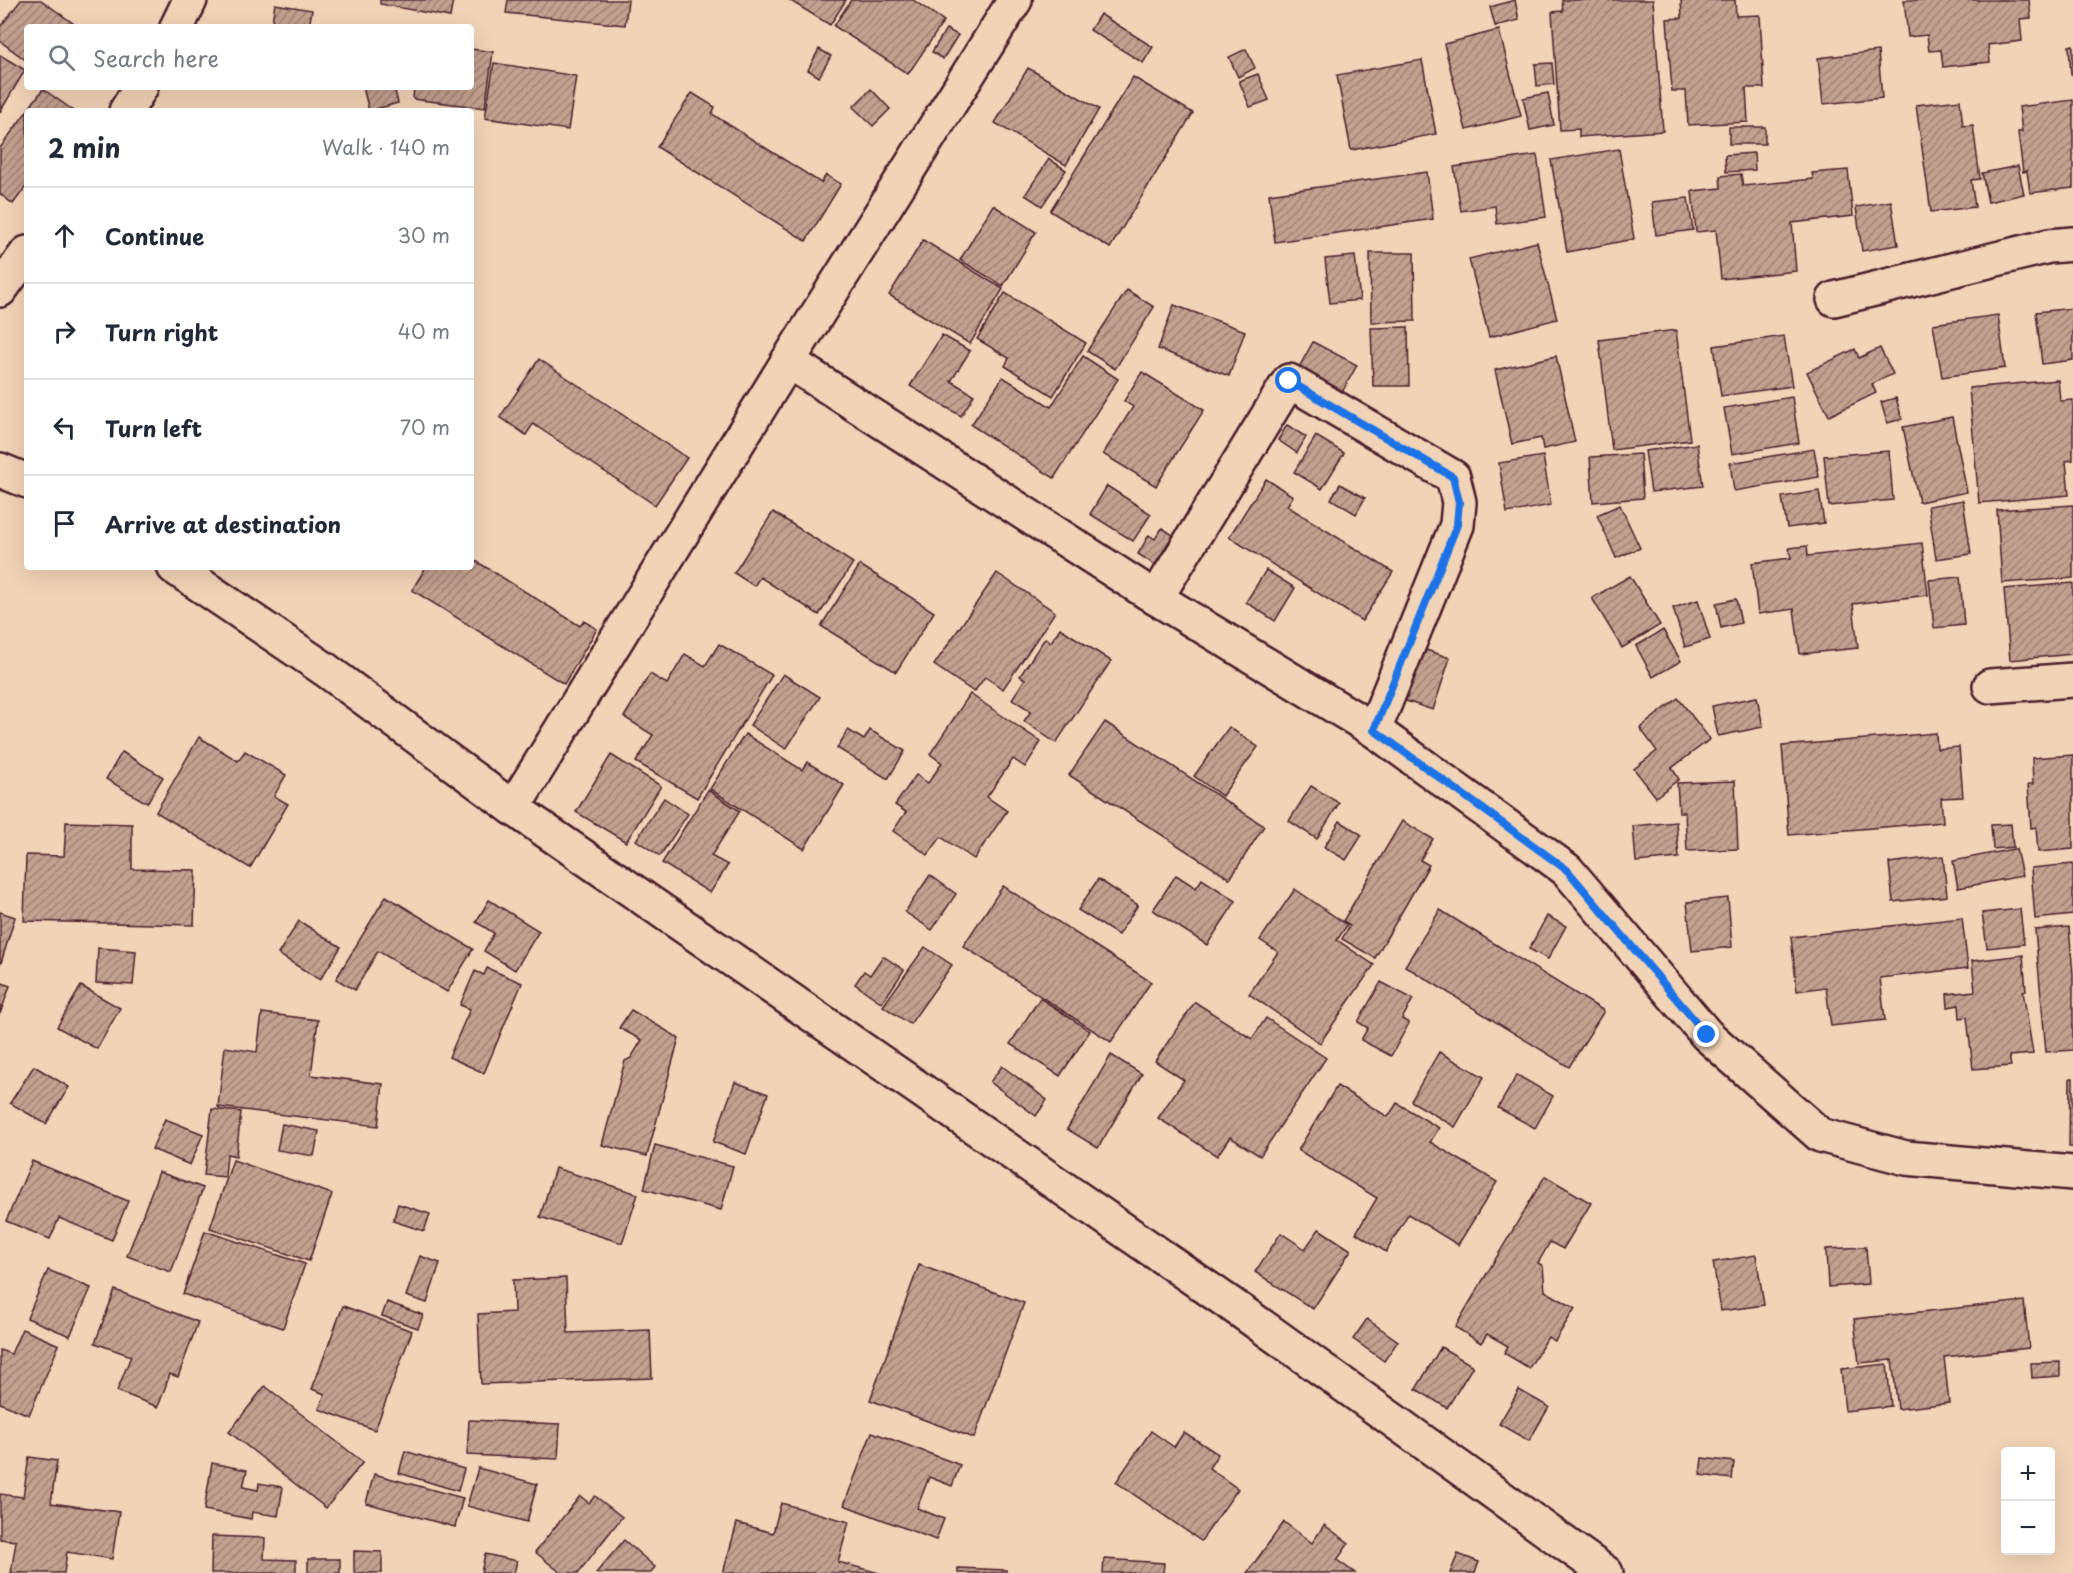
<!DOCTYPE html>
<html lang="en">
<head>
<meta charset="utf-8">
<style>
	:root { --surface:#fff; --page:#f6f6f7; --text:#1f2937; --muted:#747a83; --line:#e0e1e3 }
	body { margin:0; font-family:"Playpen Sans",sans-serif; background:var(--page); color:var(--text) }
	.controls { position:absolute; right:18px; bottom:18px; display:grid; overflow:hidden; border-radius:6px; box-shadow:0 6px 24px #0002 }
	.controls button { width:54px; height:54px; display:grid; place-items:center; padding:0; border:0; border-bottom:2px solid var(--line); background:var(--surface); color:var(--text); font:30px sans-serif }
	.stop { position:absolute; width:18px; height:18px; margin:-14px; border:4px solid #1a73e8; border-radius:50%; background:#fff }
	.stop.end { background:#1a73e8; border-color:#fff; box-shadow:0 2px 6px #0008 }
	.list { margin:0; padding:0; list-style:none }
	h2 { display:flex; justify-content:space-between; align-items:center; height:78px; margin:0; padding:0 24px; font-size:26px }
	h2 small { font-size:20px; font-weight:400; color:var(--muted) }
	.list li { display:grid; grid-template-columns:39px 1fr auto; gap:18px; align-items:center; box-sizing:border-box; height:96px; padding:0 24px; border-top:2px solid var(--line) }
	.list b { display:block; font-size:22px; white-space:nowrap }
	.list em { font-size:20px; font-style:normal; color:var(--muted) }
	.icon { flex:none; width:33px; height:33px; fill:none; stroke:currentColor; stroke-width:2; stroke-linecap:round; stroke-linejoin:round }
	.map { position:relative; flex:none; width:2073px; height:1573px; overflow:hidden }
	.search { position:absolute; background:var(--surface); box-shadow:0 6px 24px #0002; left:24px; top:24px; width:450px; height:66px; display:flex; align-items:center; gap:15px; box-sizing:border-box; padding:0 21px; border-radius:6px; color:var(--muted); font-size:22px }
	.panel { position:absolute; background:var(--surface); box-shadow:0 6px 24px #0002; left:24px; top:108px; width:450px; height:462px; border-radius:6px }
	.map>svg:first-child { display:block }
	.building { fill:url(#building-hatch); stroke:#4a1f2b; stroke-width:1.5 }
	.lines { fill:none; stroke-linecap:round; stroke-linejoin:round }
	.street-casing { stroke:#4a1f2b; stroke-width:38 }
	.secondary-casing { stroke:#4a1f2b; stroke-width:38 }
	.street { stroke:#f1d3b7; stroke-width:33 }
	.secondary { stroke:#f1d3b7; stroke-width:33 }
	.route { stroke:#1a73e8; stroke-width:8 }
</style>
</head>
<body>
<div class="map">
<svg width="2073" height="1573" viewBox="0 0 2073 1573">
	<defs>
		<pattern id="building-hatch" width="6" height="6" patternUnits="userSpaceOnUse" patternTransform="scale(1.5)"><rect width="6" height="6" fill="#c3a190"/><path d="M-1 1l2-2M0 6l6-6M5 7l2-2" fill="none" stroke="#a08376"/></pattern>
	</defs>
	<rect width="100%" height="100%" fill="#f1d3b7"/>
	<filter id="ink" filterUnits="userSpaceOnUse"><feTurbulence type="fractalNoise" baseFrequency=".0167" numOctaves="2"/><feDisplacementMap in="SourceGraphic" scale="12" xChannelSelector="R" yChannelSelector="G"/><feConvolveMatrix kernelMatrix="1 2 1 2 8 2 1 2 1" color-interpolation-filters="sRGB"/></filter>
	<g filter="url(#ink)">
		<!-- building -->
		<g class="building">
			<path d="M21 0H41L74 24 72 27H27V61L0 41V27Z"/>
			<path d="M380 0H453L450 17 380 4Z"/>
			<path d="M508 0H628L625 25 506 13Z"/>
			<path d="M789 0H846L830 25Z"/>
			<path d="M851 0H913L944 21 908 74 834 26Z"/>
			<path d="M1515 0 1519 20 1495 26 1490 7Z"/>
			<path d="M1562 0H1653L1663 131 1579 137V129L1560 130 1552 12 1563 11Z"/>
			<path d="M1681 0H1735L1736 16 1760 15 1764 88H1746L1748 122 1688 125 1686 91H1672L1667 19 1682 18Z"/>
			<path d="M1904 0H2029L2031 18 2020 19 2022 41 1988 45 1990 62 1943 67 1941 50 1929 51 1927 35 1908 37Z"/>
			<path d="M275 4 312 10 309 27H271Z"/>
			<path d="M1100 14 1153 47 1143 63 1090 30Z"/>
			<path d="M946 29 958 35 943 59 932 52Z"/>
			<path d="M1499 30 1521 116 1466 130 1444 44Z"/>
			<path d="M2073 45V75H2071L2069 46Z"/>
			<path d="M471 49 493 52 485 108 413 99 414 87H471Z"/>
			<path d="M819 49 831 56 819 77 808 70Z"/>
			<path d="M1246 49 1255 68 1238 77 1229 57Z"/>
			<path d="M1878 51 1882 98 1823 104 1818 58Z"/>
			<path d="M0 55 25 70 0 112Z"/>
			<path d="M1422 60 1436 134 1351 150 1337 75Z"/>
			<path d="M494 63 576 76 568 130 485 118Z"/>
			<path d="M1552 63 1554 84 1537 86 1535 64Z"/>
			<path d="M1028 68 1099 109 1066 165 995 123Z"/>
			<path d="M1258 74 1269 100 1250 107 1239 81Z"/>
			<path d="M1133 77 1193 113 1110 248 1050 211Z"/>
			<path d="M363 87H394L398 103 369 111Z"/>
			<path d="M43 89 74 111H27Z"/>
			<path d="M871 89 890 109 873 126 853 107Z"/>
			<path d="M692 93 715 107 712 114 821 183 826 175 841 184 806 241 657 147Z"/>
			<path d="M1548 93 1554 125 1530 130 1523 98Z"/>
			<path d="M1960 100 1963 126 1973 125 1980 179 1971 180 1975 207 1931 212 1916 105Z"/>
			<path d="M2073 100V188L2030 193 2027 171 2023 172 2018 132H2022L2019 107Z"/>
			<path d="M27 111V185L13 204 0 194V148Z"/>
			<rect x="1729" y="127" width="36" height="17"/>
			<path d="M1619 149 1634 239 1567 252 1551 160Z"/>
			<path d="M1754 153 1755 170 1726 172 1725 155Z"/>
			<path d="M1537 155 1546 217 1497 224 1495 206 1461 211 1454 167Z"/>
			<path d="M1049 159 1066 170 1042 206 1025 195Z"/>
			<path d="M2018 166 2024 194 1988 202 1982 173Z"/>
			<path d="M1848 170 1853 216 1792 223 1796 271 1721 279 1716 230 1696 232 1692 191 1721 188 1720 176 1741 174 1743 186 1813 179 1812 173Z"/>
			<path d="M1427 172 1433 219 1275 242 1269 194Z"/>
			<path d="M1688 198 1693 230 1656 235 1652 202Z"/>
			<path d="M1891 201 1898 245 1862 251 1856 207Z"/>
			<path d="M993 205 1036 232 1003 286 960 260Z"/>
			<path d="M923 240 1003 289 970 344 889 295Z"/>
			<path d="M1537 242 1557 319 1489 337 1469 259Z"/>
			<path d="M1370 253H1414L1415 321 1371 322Z"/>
			<path d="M1355 256 1360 300 1330 303 1325 259Z"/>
			<path d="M1127 290 1154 307 1115 369 1087 351Z"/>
			<path d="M1005 293 1086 343 1053 396 1005 366 1009 358 977 339Z"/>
			<path d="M1174 305 1245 331 1229 376 1158 349Z"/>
			<path d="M2073 308V360L2042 364 2036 312Z"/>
			<path d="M1998 315 2005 368 1942 377 1933 324Z"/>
			<path d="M1408 327 1409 386H1373L1371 328Z"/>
			<path d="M1676 330 1690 440 1612 450 1599 340Z"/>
			<path d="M942 335 970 351 951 381 974 395 961 416 910 386Z"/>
			<path d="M1784 336 1792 386 1721 396 1714 346Z"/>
			<path d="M1313 342 1357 365 1341 394 1297 371Z"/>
			<path d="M1880 348 1893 374 1872 384 1876 393 1829 416 1807 372 1855 349 1859 358Z"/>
			<path d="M1083 356 1118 379 1054 478 971 425 1003 377 1051 407Z"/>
			<path d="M1556 356 1575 442 1543 449 1541 438 1512 444 1495 370Z"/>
			<path d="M539 359 687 458 655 505 533 424 526 435 500 417Z"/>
			<path d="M1142 372 1204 410 1156 486 1103 454 1133 407 1124 401Z"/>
			<path d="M2058 380 2060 401 2073 400V460L2066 461 2069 495 1979 503 1969 388Z"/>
			<path d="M1792 397 1799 443 1732 454 1724 408Z"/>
			<path d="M1896 398 1902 419 1887 423 1881 402Z"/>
			<path d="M1952 417 1967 492 1919 502 1903 427Z"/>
			<path d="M1287 425 1306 437 1297 453 1278 440Z"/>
			<path d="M1316 436 1344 453 1322 489 1294 472Z"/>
			<path d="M1697 444 1703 486 1651 492 1645 451Z"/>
			<path d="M1814 449 1819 477 1734 491 1730 463Z"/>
			<path d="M1889 451 1893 500 1829 506 1824 456Z"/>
			<path d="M1640 454 1643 498 1593 502 1590 457Z"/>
			<path d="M1543 456 1551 505 1507 513 1499 463Z"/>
			<path d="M1266 479 1293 496 1287 506 1393 572 1362 621 1229 537Z"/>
			<path d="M1340 484 1365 498 1356 514 1331 499Z"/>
			<path d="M1107 486 1151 514 1133 541 1090 514Z"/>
			<path d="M1819 491 1824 523 1787 528 1782 497Z"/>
			<path d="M1963 500 1971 554 1936 559 1928 506Z"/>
			<path d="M1620 505 1640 548 1616 558 1597 515Z"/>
			<path d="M2073 505V578L2002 583 1997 510Z"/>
			<path d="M773 512 853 563 819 615 760 577 754 586 734 573Z"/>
			<path d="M1162 528 1173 535 1155 565 1138 554 1149 535 1155 539Z"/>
			<path d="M1922 543 1928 595 1853 604 1858 648 1800 654 1794 609 1758 614 1752 563 1791 558 1789 548 1807 546 1808 556Z"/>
			<path d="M471 558 580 626 584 621 597 629 564 684 412 590 426 567H471Z"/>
			<path d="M860 565 934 612 896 672 821 626Z"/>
			<path d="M1266 570 1295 588 1275 621 1246 602Z"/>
			<path d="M997 573 1055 612 1003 689 985 677 974 692 934 665Z"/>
			<path d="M1630 576 1660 625 1622 648 1592 598Z"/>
			<path d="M1960 577 1964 625 1934 628 1929 580Z"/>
			<path d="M2073 583V654L2010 660 2004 589Z"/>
			<path d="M1736 599 1741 623 1721 628 1716 603Z"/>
			<path d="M1698 600 1710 639 1685 647 1673 608Z"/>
			<path d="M1060 628 1111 661 1056 743 1024 721 1031 711 1012 699 1025 679 1020 676 1045 638 1051 642Z"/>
			<path d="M1663 630 1681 661 1653 677 1636 646Z"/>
			<path d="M719 644 772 675 697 798 636 762 653 735 624 717 650 674 667 684 685 654 705 666Z"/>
			<path d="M1420 648 1450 658 1433 710 1403 700Z"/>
			<path d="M783 674 820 697 786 749 750 725Z"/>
			<path d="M970 694 1041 742 1025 767 1013 759 987 797 1007 811 974 859 941 837 928 855 893 831 906 812 895 805 916 775 928 783 942 763 930 754Z"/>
			<path d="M1757 697 1763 727 1718 736 1712 706Z"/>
			<path d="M1678 698 1710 739 1672 768 1679 779 1656 797 1634 769 1657 751 1640 728Z"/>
			<path d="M1105 722 1264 826 1230 879 1069 775Z"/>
			<path d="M1229 727 1258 747 1222 796 1194 776Z"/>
			<path d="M848 730 864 740 870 730 905 751 888 779 837 748Z"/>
			<path d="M1936 733 1937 749 1959 747 1963 797 1941 798 1943 822 1789 835 1782 746Z"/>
			<path d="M745 734 802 770 807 762 844 785 804 849 710 789Z"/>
			<path d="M199 737 238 761 245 751 286 775 274 796 288 804 250 868 156 812Z"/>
			<path d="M122 752 163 777 147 803 106 779Z"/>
			<path d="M611 755 661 786 626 842 576 812Z"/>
			<path d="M2073 755V849L2038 852 2036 827 2031 828 2028 784H2033L2032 758Z"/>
			<path d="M1735 781 1738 849 1687 851 1685 812H1679L1677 783Z"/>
			<path d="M1311 786 1339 803 1317 839 1289 821Z"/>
			<path d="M708 790 740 811 711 856 728 865 710 893 662 863Z"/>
			<path d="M664 798 688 814 660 856 636 840Z"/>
			<path d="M1340 821 1362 835 1346 860 1324 847Z"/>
			<path d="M1402 821 1433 839 1420 860 1429 865 1375 958 1342 939 1350 925 1343 921Z"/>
			<path d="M66 822 132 824V869L196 870 194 925 24 921 26 855 64 856Z"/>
			<path d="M1676 822 1679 858 1636 862 1633 826Z"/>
			<path d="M2011 824 2013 847 1993 849 1991 825Z"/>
			<path d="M2013 849H2016L2022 876 1958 888 1953 861Z"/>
			<path d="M1943 856 1947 896 1893 902 1889 863Z"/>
			<path d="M2073 864V915L2035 919 2031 868Z"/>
			<path d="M930 875 956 894 932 930 905 912Z"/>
			<path d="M1176 875 1196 888 1202 879 1236 901 1207 945 1153 910Z"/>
			<path d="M1098 879 1138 905 1118 935 1078 910Z"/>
			<path d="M1003 886 1151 982 1111 1042 963 946Z"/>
			<path d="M1295 889 1347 925 1337 940 1374 965 1320 1043 1249 994 1278 952 1260 940Z"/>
			<path d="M386 896 473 949 447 992 378 951 355 990 336 979Z"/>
			<path d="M1728 898 1732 947 1692 951 1687 902Z"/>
			<path d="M489 900 539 931 515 970 484 951 494 933 476 922Z"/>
			<path d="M2020 909 2024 944 1987 948 1982 913Z"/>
			<path d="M1440 910 1604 1011 1569 1067 1405 966Z"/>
			<path d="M0 912 15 917 1 963 0 962Z"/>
			<path d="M1547 916 1566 926 1548 959 1529 949Z"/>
			<path d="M1962 918 1968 968 1880 978 1885 1020 1831 1026 1826 987 1797 991 1791 937Z"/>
			<path d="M299 921 341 947 320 980 278 954Z"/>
			<path d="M2069 927 2073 974V1050L2046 1052 2035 930Z"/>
			<path d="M925 947 952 965 910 1024 883 1006Z"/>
			<path d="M98 948 136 951 133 985 96 983Z"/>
			<path d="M2023 955 2026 991H2023L2033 1054 2009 1056 2011 1066 1973 1069 1967 1017 1960 1018 1959 1005 1948 1007 1947 994 1975 991 1972 961Z"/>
			<path d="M883 956 904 970 882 1003 855 984 864 971 870 975Z"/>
			<path d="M487 968 522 983 484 1073 449 1057 470 1009 460 1005 475 971 484 975Z"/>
			<path d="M0 982 10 986 0 1014Z"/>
			<path d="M1381 982 1413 999 1402 1019 1409 1023 1391 1056 1361 1040 1368 1028 1358 1022Z"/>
			<path d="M81 986 120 1008 97 1049 57 1027Z"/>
			<path d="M1040 998 1090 1031 1060 1076 1010 1044Z"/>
			<path d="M1195 1002 1252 1039 1266 1018 1326 1058 1260 1156 1230 1137 1217 1156 1158 1118 1184 1080 1155 1061Z"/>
			<path d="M631 1010 679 1038 647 1156 602 1145 625 1061 631 1058 642 1040 619 1028Z"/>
			<path d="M262 1013 318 1020 311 1075 383 1084 378 1126 218 1107 225 1047 257 1052Z"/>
			<path d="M1439 1052 1484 1077 1455 1127 1411 1101Z"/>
			<path d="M1111 1055 1142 1074 1098 1148 1067 1129Z"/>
			<path d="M34 1066 69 1087 46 1124 10 1103Z"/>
			<path d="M1002 1066 1047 1100 1036 1116 990 1082Z"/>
			<path d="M1517 1075 1553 1096 1535 1128 1498 1108Z"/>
			<path d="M2070 1078H2073V1147H2069Z"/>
			<path d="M735 1082 768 1094 746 1154 713 1142Z"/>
			<path d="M1337 1086 1388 1117 1397 1103 1439 1128 1430 1142 1497 1182 1458 1245 1408 1214 1386 1252 1356 1233 1377 1198 1298 1150Z"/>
			<path d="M212 1109 241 1112 236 1156 227 1154 225 1177 204 1175Z"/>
			<path d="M165 1119 203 1134 190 1165 152 1149Z"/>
			<path d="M282 1124 319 1131 314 1156 277 1150Z"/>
			<path d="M655 1145 733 1166 721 1210 644 1189Z"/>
			<path d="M233 1160 332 1194 309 1261 210 1228Z"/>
			<path d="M32 1161 128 1201 112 1240 59 1218 50 1239 6 1221Z"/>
			<path d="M555 1168 638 1194 622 1243 540 1217Z"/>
			<path d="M159 1172 203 1188 171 1272 127 1256Z"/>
			<path d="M1545 1176 1591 1203 1563 1249 1550 1242 1538 1263 1543 1266 1545 1291 1575 1308 1555 1341 1548 1337 1529 1368 1504 1353 1508 1346 1487 1334 1481 1343 1455 1327Z"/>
			<path d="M398 1204 430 1214 424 1231 393 1221Z"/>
			<path d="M1319 1229 1351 1250 1313 1309 1255 1272 1281 1233 1305 1249Z"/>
			<path d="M205 1231 305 1264 283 1328 183 1294Z"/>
			<path d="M1866 1247 1869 1284 1828 1287 1826 1249Z"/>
			<path d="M1756 1255 1764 1305 1721 1311 1713 1262Z"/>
			<path d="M420 1256 440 1263 427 1303 406 1296Z"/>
			<path d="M919 1265 1024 1303 974 1438 870 1400Z"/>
			<path d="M48 1270 91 1288 70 1336 27 1318Z"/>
			<path d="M566 1278 568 1333 650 1330 652 1378 481 1384 478 1314 514 1312 513 1280Z"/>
			<path d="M115 1290 198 1322 178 1377 170 1374 158 1407 117 1391 131 1356 95 1343Z"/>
			<path d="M2024 1301 2029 1348 1944 1357 1949 1403 1898 1409 1892 1360 1859 1363 1854 1319Z"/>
			<path d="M387 1302 423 1315 418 1328 382 1316Z"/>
			<path d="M343 1306 412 1331 375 1430 319 1409 325 1394 312 1389Z"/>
			<path d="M1367 1319 1398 1341 1384 1361 1353 1339Z"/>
			<path d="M22 1329 59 1345 29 1415 0 1403V1350L11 1354Z"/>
			<path d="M1441 1347 1473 1366 1447 1408 1416 1389Z"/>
			<path d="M2060 1362V1376L2032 1378 2031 1363Z"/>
			<path d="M1887 1364 1891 1406 1845 1411 1841 1369Z"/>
			<path d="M265 1386 363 1462 326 1508 229 1432Z"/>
			<path d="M1519 1390 1549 1407 1529 1441 1499 1424Z"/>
			<path d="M469 1420 560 1424 558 1459 467 1455Z"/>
			<path d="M1151 1431 1174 1447 1184 1432 1218 1454 1209 1468 1238 1489 1201 1541 1116 1482Z"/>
			<path d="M872 1432 960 1465 952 1486 929 1477 917 1508 944 1519 936 1540 844 1505Z"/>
			<path d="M405 1451 464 1469 458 1491 399 1473Z"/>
			<path d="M29 1457 57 1461 51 1503 119 1512 112 1559 67 1552 64 1573H11L16 1541 0 1539V1494L23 1497Z"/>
			<path d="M1702 1458 1734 1462 1732 1479 1700 1475Z"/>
			<path d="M212 1463 247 1470 243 1487 258 1490 259 1483 283 1487 278 1516 252 1512 251 1519 204 1510Z"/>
			<path d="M478 1468 537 1484 527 1522 467 1506Z"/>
			<path d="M374 1474 463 1498 455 1527 366 1503Z"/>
			<path d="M580 1496 589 1503 595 1496 622 1517 578 1573H561L535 1552Z"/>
			<path d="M781 1503 849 1522 838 1562 879 1573H723L737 1523 773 1533Z"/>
			<path d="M1284 1522 1312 1543 1324 1525 1349 1543 1337 1560 1355 1573H1247Z"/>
			<path d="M212 1536 265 1538 264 1559 296 1560V1573H211Z"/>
			<path d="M624 1540 655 1567 650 1573H596Z"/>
			<path d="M354 1551 382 1552V1573H354Z"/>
			<path d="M485 1554 517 1561 514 1573H481Z"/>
			<path d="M1458 1554 1479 1562 1475 1573H1450Z"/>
			<rect x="308" y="1559" width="32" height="14"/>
			<path d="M1104 1559 1164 1563 1163 1573H1103Z"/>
			<path d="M958 1568 1006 1570V1573H958Z"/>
		</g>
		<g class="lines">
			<defs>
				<g id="street">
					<path d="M1834 299 2049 246 2073 244"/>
					<path d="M788 361 1156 598 1374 730 1567 870 1707 1035 1820 1135 1906 1158 2073 1173"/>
					<path d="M0 470 27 481"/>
					<path d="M174 567 326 670 513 808 1245 1314 1606 1573"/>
					<path d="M1156 598 1289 381 1453 477 1459 502 1457 525 1374 730"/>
					<path d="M1990 686 2073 680"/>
					<path d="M513 808 788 361 1015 0"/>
				</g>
				<g id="secondary">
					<path d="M177 27 190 0"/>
					<path d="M126 111 141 87"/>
					<path d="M0 290 27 253"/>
				</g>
			</defs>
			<!-- street casing -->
			<use href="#street" class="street-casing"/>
			<!-- secondary casing -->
			<use href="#secondary" class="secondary-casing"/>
			<!-- street -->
			<use href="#street" class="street"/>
			<!-- secondary -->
			<use href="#secondary" class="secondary"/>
		</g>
	</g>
	<g class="lines" filter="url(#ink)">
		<!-- route -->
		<path class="route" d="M1289 381 1453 477 1459 502 1457 525 1374 730 1567 870 1707 1035"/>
	</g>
</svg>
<div class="controls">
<button>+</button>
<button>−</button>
</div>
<div class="stop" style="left:1289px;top:381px"></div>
<div class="stop end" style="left:1707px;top:1035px"></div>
<div class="search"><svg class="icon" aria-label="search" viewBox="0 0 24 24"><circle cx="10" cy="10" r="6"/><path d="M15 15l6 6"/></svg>Search here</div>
<section class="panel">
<h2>2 min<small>Walk · 140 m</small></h2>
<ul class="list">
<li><svg class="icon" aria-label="ahead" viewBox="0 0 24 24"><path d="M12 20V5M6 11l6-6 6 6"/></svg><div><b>Continue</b></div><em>30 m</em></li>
<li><svg class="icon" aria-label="right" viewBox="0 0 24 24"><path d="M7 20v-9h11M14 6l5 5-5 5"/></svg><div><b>Turn right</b></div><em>40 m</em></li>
<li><svg class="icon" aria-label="left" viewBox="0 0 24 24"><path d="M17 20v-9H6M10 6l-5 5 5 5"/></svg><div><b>Turn left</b></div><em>70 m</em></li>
<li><svg class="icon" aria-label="arrive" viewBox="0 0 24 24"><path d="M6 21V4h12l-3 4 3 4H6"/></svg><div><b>Arrive at destination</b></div></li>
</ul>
</section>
</div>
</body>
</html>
